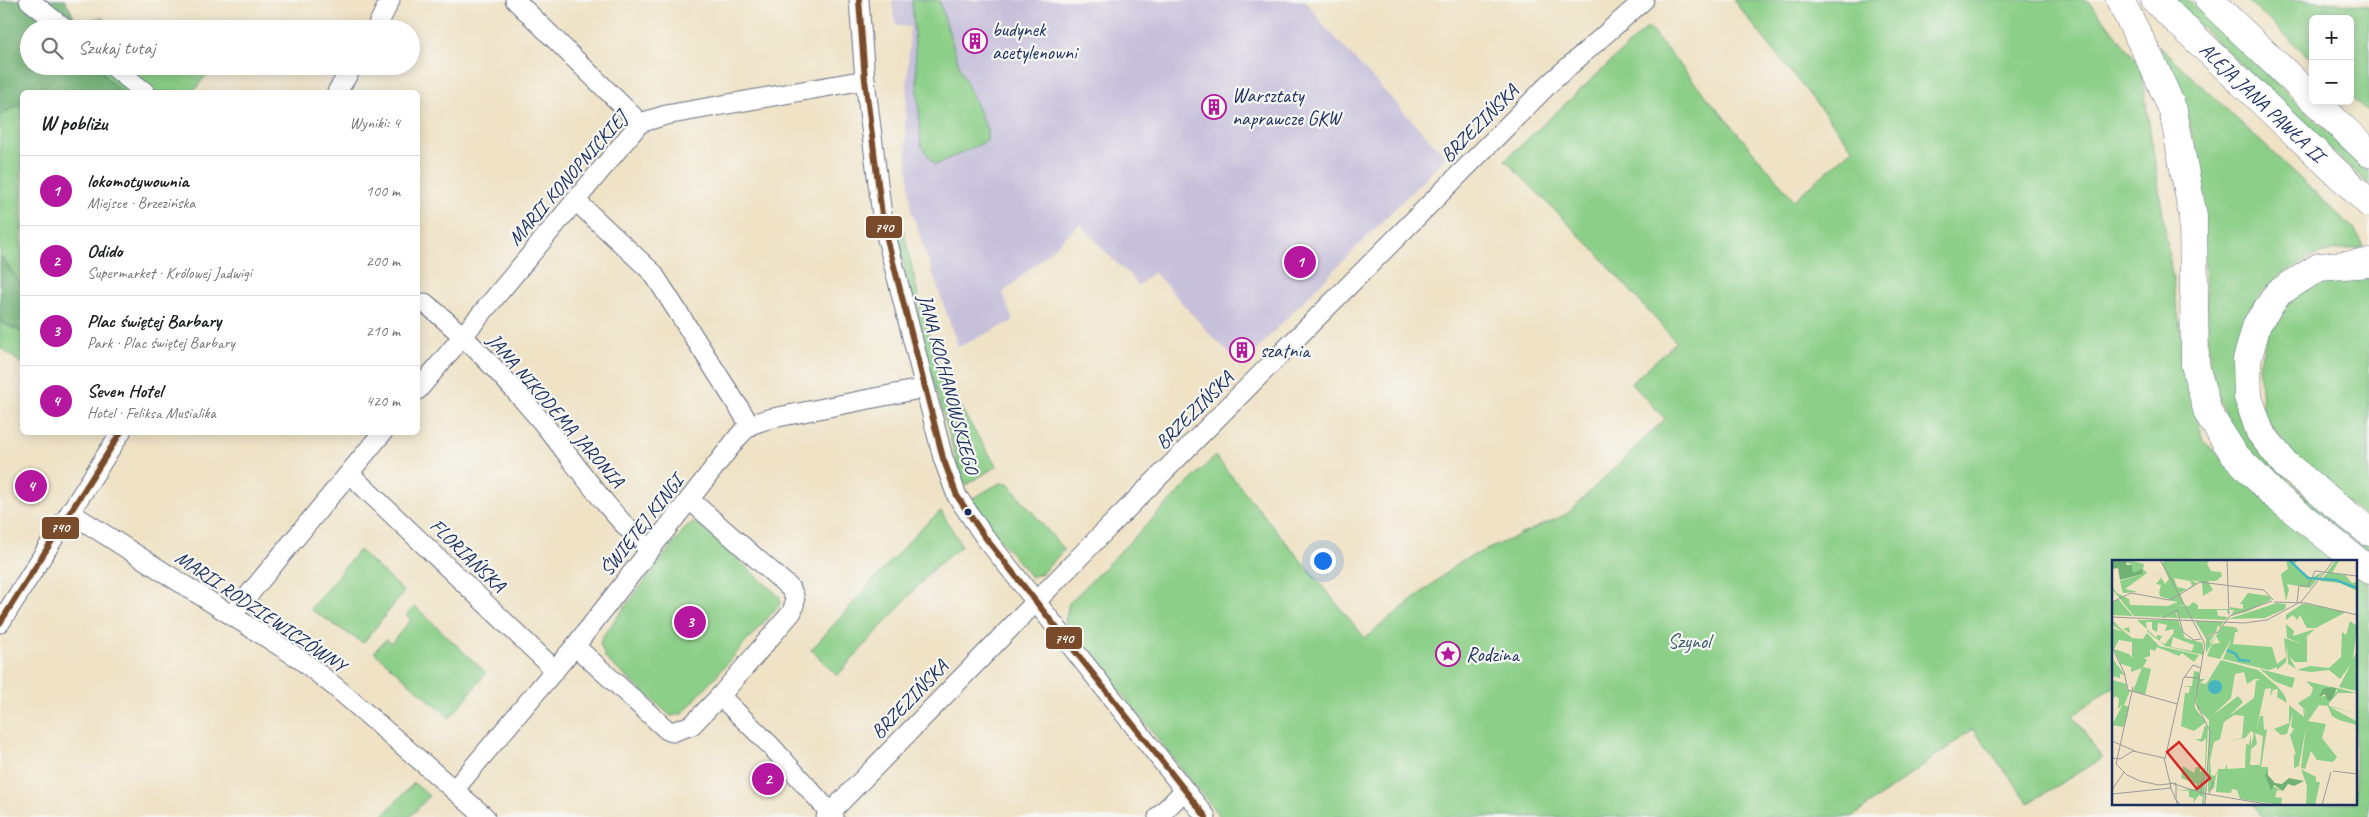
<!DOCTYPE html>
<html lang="pl">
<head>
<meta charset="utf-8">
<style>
	:root { --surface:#fff; --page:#f6f6f6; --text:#202124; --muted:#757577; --line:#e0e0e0; --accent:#b5179e }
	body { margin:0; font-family:Caveat,sans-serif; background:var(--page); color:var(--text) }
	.controls { position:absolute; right:15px; top:15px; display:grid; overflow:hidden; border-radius:8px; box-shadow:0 2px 12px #0003 }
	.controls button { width:45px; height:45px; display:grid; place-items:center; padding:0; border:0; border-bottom:1px solid var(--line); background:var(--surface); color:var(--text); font:25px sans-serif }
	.you { position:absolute; left:1322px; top:560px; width:18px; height:18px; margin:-12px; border:4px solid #fff; border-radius:50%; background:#1a73e8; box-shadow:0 0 0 8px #1a73e833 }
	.badge { display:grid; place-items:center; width:32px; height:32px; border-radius:50%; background:var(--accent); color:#fff; font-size:16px; font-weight:700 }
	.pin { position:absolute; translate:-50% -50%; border:2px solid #fff; box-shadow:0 1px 5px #0006 }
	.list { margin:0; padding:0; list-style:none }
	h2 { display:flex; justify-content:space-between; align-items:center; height:65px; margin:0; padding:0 20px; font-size:21px }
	h2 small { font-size:16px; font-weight:400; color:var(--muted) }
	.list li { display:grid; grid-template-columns:32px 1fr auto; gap:15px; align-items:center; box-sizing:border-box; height:70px; padding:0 20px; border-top:1px solid var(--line) }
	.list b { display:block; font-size:19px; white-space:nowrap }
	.list p { margin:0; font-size:16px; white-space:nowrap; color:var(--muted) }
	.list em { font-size:16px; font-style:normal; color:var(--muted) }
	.icon { flex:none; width:28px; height:28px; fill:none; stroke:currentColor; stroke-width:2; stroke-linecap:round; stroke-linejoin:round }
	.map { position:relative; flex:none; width:2369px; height:817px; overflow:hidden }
	.search { position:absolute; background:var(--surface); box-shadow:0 2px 12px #0003; left:20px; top:20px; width:400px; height:55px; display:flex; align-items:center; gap:12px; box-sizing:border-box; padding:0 18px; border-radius:28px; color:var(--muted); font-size:19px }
	.panel { position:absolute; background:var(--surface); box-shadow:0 2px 12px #0003; left:20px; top:90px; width:400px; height:345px; border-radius:8px }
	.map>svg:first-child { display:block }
	.industrial { fill:#c6c0da }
	.green { fill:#8ccf88; stroke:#547f73 }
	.forest { fill:#71b274; stroke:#467069 }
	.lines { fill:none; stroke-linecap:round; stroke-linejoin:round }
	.street-casing { stroke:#656e82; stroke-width:21 }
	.primary-casing { stroke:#656e82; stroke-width:29 }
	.street { stroke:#fff; stroke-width:19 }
	.primary { stroke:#fff; stroke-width:28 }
	.bus-1-casing { stroke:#f6f6f2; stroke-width:10 }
	.bus-1 { stroke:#7a4b2a; stroke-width:6 }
	.bus-dot { fill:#1b2f5e; stroke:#f6f6f2; stroke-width:2 }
	.labels { text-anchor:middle; stroke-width:4.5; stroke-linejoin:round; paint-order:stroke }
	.poi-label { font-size:20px; fill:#1b2f5e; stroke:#f6f6f2; text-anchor:start }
	.street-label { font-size:20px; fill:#1b2f5e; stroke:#f6f6f2 }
	.park-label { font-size:20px; fill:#375768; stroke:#f6f6f2 }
	.inset-river { fill:none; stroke:#47b6bf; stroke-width:2.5 }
	.inset-road { fill:none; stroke:#9a9a9c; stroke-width:1 }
	.view { fill:#d62828; fill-opacity:0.15; stroke:#d62828; stroke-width:2.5 }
	.inset-edge { fill:none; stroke:#1b2f5e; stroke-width:2.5 }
	.line-badge { stroke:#f6f6f2; stroke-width:2 }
	.badge-label { font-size:14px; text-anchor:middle; font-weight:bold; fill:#fff }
</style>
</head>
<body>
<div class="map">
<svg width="2369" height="817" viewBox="0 0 2369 817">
	<rect width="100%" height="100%" fill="#f6f6f2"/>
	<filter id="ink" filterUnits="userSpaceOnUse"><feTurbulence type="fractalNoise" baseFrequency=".02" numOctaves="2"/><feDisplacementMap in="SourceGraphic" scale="10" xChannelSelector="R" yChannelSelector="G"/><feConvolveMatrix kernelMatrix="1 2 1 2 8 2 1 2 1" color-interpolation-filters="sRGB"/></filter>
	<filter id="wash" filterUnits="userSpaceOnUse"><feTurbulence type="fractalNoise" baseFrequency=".0096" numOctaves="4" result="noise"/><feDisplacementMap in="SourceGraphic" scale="20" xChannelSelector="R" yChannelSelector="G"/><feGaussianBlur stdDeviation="1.12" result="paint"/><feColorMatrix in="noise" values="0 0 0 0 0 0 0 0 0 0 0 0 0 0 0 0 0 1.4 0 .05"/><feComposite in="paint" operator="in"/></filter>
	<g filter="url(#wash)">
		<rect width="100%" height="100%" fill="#efe2c5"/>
		<!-- industrial -->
		<path class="industrial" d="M892 0H1305L1325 27 1446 157 1272 333 1243 367 1209 333 1154 272 1138 286 1132 277 1115 262 1080 224 1003 293 1013 321 958 347 911 210 905 127 910 27 897 26 894 19Z"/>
		<!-- green -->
		<g class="green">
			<path d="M912 0H939L960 68 987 130V141L935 165 921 145Z"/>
			<path d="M1733 0H2088L2140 65 2188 379 2203 441 2342 561H2113V687L2073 715 2102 758 2029 803 1973 729 1852 817H1220L1065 622 1069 603 1215 456 1365 638 1461 561 1567 514 1665 419 1631 383 1676 342 1595 251 1505 160 1648 27 1794 200 1853 149Z"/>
			<path d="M2173 0H2189L2369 171V185Z"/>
			<path d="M2247 0H2307L2369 6V113L2350 96V19H2313V61Z"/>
			<path d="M101 17 115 29H81L78 23Z"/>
			<path d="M2158 45 2354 229 2363 246 2361 248 2336 250 2313 256 2280 275 2261 294 2248 313 2234 397 2237 412 2249 438 2304 495 2369 547V557C2318 516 2252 471 2224 410 2215 392 2212 371 2209 351L2200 168 2187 114Z"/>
			<path d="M101 66H210L212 68 193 92H123L106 78Z"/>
			<path d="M17 106 22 108V285L0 255V115Z"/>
			<path d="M902 224C914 273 922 325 942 371 957 405 977 435 997 466L964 486 929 366 894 226Z"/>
			<path d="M2369 272V521L2302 466 2263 414 2259 365 2274 314 2316 279Z"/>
			<path d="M0 322 22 332V364L0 347Z"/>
			<path d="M1000 483H1008L1064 550 1042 573 1031 577 979 514 971 499Z"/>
			<path d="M941 511 962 546 935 567 837 676 811 650 917 532Z"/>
			<path d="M692 523 699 525 779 596 781 603 682 714 671 716 606 659 600 644 602 637 687 526Z"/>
			<path d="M359 550 404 592 363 643 310 609Z"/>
			<path d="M2355 572 2369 584V817H2262L2253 803H2355Z"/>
			<path d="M415 606 486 673 450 718 374 652 386 639 391 643 411 620 406 615Z"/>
			<path d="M414 783 429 796 410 817H381Z"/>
		</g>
		<!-- forest -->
		<g class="forest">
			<path d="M2 0H65L81 29H29V66H101L106 78 123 92H22V108L17 106 0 115V4Z"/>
			<path d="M0 255 22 285V332L0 322Z"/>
		</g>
	</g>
	<g filter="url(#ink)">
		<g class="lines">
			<defs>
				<g id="street">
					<path d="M29 0 65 29"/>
					<path d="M515 0 640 123"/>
					<path d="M859 0 865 80 883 223 943 458 957 496 984 536 1206 817"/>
					<path d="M376 29 390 0"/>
					<path d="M112 66 145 92"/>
					<path d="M337 92 353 66"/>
					<path d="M576 201 653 273 750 425"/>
					<path d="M425 303C468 338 507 380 542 422 577 465 608 513 650 550"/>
					<path d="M418 390 640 123 666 115 865 80"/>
					<path d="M350 474 555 670"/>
					<path d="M71 513 300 659 339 690 485 817"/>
					<path d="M232 615 383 432"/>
					<path d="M0 623 121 432"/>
					<path d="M575 646 667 730 672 732 692 725 720 696 792 612C796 601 796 596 789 587L690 500"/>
					<path d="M720 696 771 746 834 817"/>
					<path d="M454 790 575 646 738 437 750 425 768 419 925 388"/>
					<path d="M826 817 1097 539 1550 83 1644 0"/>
					<path d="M1158 817 1184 791"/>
				</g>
				<g id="primary">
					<path d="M2120 0 2153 65 2173 110 2193 216 2195 365 2208 413 2234 454 2273 494 2369 570"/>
					<path id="s1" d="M2155 0 2369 203"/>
					<path d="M2209 0 2313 99"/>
					<path d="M2315 101 2369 153"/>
					<path d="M2369 263 2319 267 2278 293 2257 324 2247 360 2248 397 2260 432 2285 464 2369 532"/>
				</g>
			</defs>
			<!-- street casing -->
			<use href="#street" class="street-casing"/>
			<!-- primary casing -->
			<use href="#primary" class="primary-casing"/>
			<!-- street -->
			<use href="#street" class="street"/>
			<!-- primary -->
			<use href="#primary" class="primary"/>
			<defs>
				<g id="bus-1">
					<path d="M859 0 865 80 883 223 943 458 957 496 984 536 1206 817"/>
					<path d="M0 623 121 432"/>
				</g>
			</defs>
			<!-- bus-1 casing -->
			<use href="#bus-1" class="bus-1-casing"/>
			<!-- bus-1 -->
			<use href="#bus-1" class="bus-1"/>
		</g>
	</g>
	<!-- icons -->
	<defs>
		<symbol id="building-ring" viewBox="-11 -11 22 22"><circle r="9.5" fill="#f6f6f2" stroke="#b5179e" stroke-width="1.5"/><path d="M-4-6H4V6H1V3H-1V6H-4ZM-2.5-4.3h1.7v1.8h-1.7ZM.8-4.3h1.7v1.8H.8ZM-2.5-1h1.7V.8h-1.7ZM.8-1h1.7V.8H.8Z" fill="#b5179e"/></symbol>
		<symbol id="sight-ring" viewBox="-11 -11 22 22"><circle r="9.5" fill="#f6f6f2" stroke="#b5179e" stroke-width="1.5"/><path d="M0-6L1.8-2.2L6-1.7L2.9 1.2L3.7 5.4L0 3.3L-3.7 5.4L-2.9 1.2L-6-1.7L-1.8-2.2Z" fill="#b5179e"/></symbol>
	</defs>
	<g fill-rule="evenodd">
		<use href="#building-ring" x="961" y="27" width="28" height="28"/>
		<use href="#building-ring" x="1200" y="93" width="28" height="28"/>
		<use href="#building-ring" x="1228" y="336" width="28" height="28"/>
		<use href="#sight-ring" x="1434" y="640" width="28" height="28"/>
	</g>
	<!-- markers -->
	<circle class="bus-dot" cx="968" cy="512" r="4.5"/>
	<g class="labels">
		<!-- poi labels -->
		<g class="poi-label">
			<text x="992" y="36">budynek<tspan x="992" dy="23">acetylenowni</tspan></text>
			<text x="1232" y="102">Warsztaty<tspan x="1232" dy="23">naprawcze GKW</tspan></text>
			<text x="1260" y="357">szatnia</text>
			<text x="1466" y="661">Rodzina</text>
		</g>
		<!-- street labels -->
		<g class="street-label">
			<text dy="7" stroke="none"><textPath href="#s1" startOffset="148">ALEJA JANA PAWŁA II</textPath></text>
			<text transform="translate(1479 123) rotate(-45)" y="7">BRZEZIŃSKA</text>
			<text transform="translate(567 178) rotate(-49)" y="7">MARII KONOPNICKIEJ</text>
			<text transform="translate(949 384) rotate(75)" y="7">JANA KOCHANOWSKIEGO</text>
			<text transform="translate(556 410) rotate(49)" y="7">JANA NIKODEMA JARONIA</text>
			<text transform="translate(1194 410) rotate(-45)" y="7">BRZEZIŃSKA</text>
			<text transform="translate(641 525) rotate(-52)" y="7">ŚWIĘTEJ KINGI</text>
			<text transform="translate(468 555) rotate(44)" y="7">FLORIAŃSKA</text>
			<text transform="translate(261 611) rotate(34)" y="7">MARII RODZIEWICZÓWNY</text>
			<text transform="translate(909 699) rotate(-46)" y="7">BRZEZIŃSKA</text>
		</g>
		<!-- park labels -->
		<g class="park-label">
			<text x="1689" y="648">Szynol</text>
		</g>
	</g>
	<!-- overview -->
	<g transform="translate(2112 560)">
		<rect width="245" height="245" fill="#efe2c5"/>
		<path d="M11 0H17L32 4 31 9 35 13 13 29 26 32 11 33 8 21 30 14 29 10 21 13 20 5ZM98 0 95 4 99 11 109 12 110 16 104 21H96L101 30 91 36 90 22 89 24V22L79 20 85 23 76 29 80 25 78 21 62 18 65 27 75 29 68 33 72 45H63L77 46 81 42 86 45V49H116V55L115 50H105L106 56 116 57 113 60 68 58 63 50 66 58 22 56 0 29V26L5 33 17 39 18 45 56 46 66 42 55 40 58 39 49 37 47 33 49 25 44 24 49 18 45 11 53 24 57 19 50 4 52 1ZM174 0H186L181 6 199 18 211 12 198 28 175 24 177 30 174 41 169 14 176 9ZM224 0 227 1 220 13 233 15 240 23 244 22 245 31 228 23 208 21 215 13 217 16 215 12ZM136 33 157 36 159 40 134 52 119 55 122 50H118V47L131 49V44H128ZM6 39 20 55V56L0 55V43ZM165 43 174 44 173 49 153 58 116 59ZM190 44H195L234 52 204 68H195L188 55 185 60 181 55 174 60V55ZM0 60 11 69 17 67 18 73 2 63 20 78 31 79 35 73 47 86 87 95 82 102 70 93 67 96 45 87 43 91 38 89V96L32 98 35 100 31 107 39 109 33 135 21 131 30 108 19 112V107L9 104 0 86V68L11 72 0 65ZM7 80 20 82V98L17 94 2 89ZM25 60H66L73 78 91 83V95L53 86ZM34 62H40V69L45 72 46 63 55 65 53 71 62 69 61 74 53 84 47 81 50 76 45 75 44 79 35 71ZM61 77 82 85 80 91 59 87ZM83 61 111 62V63L108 68 106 65 104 72 93 77ZM238 61 245 66 241 99 245 91V131L227 127 239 104 228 119 217 110 199 112 185 110 198 106 217 108 229 97 230 72 234 75ZM174 64 182 71 181 76 203 69 192 79 195 77V102H183L177 96 184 109 176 104 175 84 174 102 165 110V107L157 110 111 99 120 78 108 99 95 96 100 84 108 83 104 76 94 93V78L103 75 98 81V84L111 66 123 67 121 70 124 67 126 72H123L121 84 160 87 165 104 174 97 172 78 187 83H188L175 78ZM0 98 13 115 8 114V118L0 116ZM109 100 146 110 166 127 173 136 175 143 165 137 166 129 161 130 158 137 159 128 153 129 144 171 148 156H151L152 170 155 169 149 207H156V224L171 231 165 230 163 237 170 238 169 245 128 239 125 230 120 229 119 233 104 232 106 209H113L115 204V209L133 208 134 184 137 185 139 175V187L142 173 139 171 133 178 117 181 130 178 132 156 122 155 112 162 108 179 102 182 98 200 99 215 103 216 105 210 102 228 96 232 97 160 85 148 83 129V148L94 162 82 171 69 166 73 133H77L78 127 70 126H80L82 111 87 112 88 119H93L88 123 94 124ZM132 112 135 124 143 119H148L144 121 142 138 117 156 131 142 126 136 100 156 119 138 123 114ZM143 173 151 176 148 205H138L139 189 145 184ZM148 109 183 118 180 128 162 121ZM0 120 15 124 14 129 18 131 12 145 17 147 16 153 12 152 16 154 11 167 0 165 11 144 6 149 7 139 4 136 1 138 2 140 0 141ZM194 121 219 127 213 129 209 137 225 132V128L245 133H226L217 143V146L245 153 218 147 244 161 245 165 227 160 220 156 216 146 207 145 196 161 214 164 210 178 225 197 221 202 205 200 199 191 193 209 189 208 194 167 187 206 182 208V194L184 195 178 175 182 169 179 167 181 152 175 174 169 175 162 169 177 163V145L192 157 191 148 195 158 192 149 186 143 199 135 201 128ZM93 165 96 167 92 245H90L91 237 87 235 81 243 82 238 77 237V231L66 230 65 227 67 230 83 229 85 224 69 218 71 206 82 213 84 207H88V212L93 208 94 178 90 182 83 179H89ZM189 209 204 217V222H208L203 245H194L195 226Z" fill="#8ccf88" fill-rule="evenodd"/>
		<path d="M0 0 15 1 14 5H20L21 13 30 9V14L8 20 6 8 0 9ZM219 127 225 128 220 139 216 141 213 134 207 137 211 129ZM156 208 155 214 163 223 170 224 177 218 192 221 182 226 176 224 171 231 162 225 159 231 153 215Z" fill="#71b274"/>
		<path d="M96 127a7 7 0 1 1 14 0a7 7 0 1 1-14 0Z" fill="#47b6bf"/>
		<path class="inset-river" d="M177 0 196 18 224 20 245 28M115 90 124 94 127 100 138 101"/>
		<path class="inset-road" d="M48 0 64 28M115 0 117 55M63 27 93 84 83 141 98 171 94 230M67 35 88 22 152 30 161 40M0 42 19 33 57 40 67 35M162 42 194 43 245 55M185 42 187 26H196L203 11 245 16M118 56 160 41M0 57 132 63 155 60 190 41 222 0M51 58 65 50 71 72 82 80 89 79M93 78 106 72 118 56M0 87 12 112 16 130 65 144M72 117 87 118M21 127 4 204 15 215 28 221 47 225 64 223V239L68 245M0 181 23 191M0 198 8 199 21 191 52 198 59 227M53 199 71 119 81 105 89 108M221 211 245 214M96 214 101 223 97 234M59 223 90 233M58 226 66 245M0 230 12 212M89 233 160 245M89 233V222L95 214M0 234 59 228M93 245 94 229M210 245 219 212"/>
		<path class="view" d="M67 182 98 218 85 229 55 192Z"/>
		<rect width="245" height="245" class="inset-edge"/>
	</g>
	<g class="line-badge">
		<rect x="865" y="215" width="38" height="24" rx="5" fill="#7a4b2a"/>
		<rect x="41" y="516" width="39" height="24" rx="5" fill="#7a4b2a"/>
		<rect x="1045" y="626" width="38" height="24" rx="5" fill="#7a4b2a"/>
	</g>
	<g class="badge-label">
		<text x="884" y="232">740</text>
		<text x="60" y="532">740</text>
		<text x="1064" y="643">740</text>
	</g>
</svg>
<div class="controls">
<button>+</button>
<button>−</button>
</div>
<div class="you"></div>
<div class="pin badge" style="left:1300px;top:262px">1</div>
<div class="pin badge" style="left:768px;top:779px">2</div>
<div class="pin badge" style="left:690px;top:622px">3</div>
<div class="pin badge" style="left:31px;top:486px">4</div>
<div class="search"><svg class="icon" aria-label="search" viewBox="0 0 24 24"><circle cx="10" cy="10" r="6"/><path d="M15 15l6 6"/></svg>Szukaj tutaj</div>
<section class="panel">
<h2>W pobliżu<small>Wyniki: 4</small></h2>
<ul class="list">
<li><span class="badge">1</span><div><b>lokomotywownia</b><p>Miejsce · Brzezińska</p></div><em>100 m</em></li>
<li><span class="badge">2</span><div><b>Odido</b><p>Supermarket · Królowej Jadwigi</p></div><em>200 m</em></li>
<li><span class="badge">3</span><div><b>Plac świętej Barbary</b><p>Park · Plac świętej Barbary</p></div><em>210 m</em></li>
<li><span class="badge">4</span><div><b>Seven Hotel</b><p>Hotel · Feliksa Musialika</p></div><em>420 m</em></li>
</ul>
</section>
</div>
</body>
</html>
